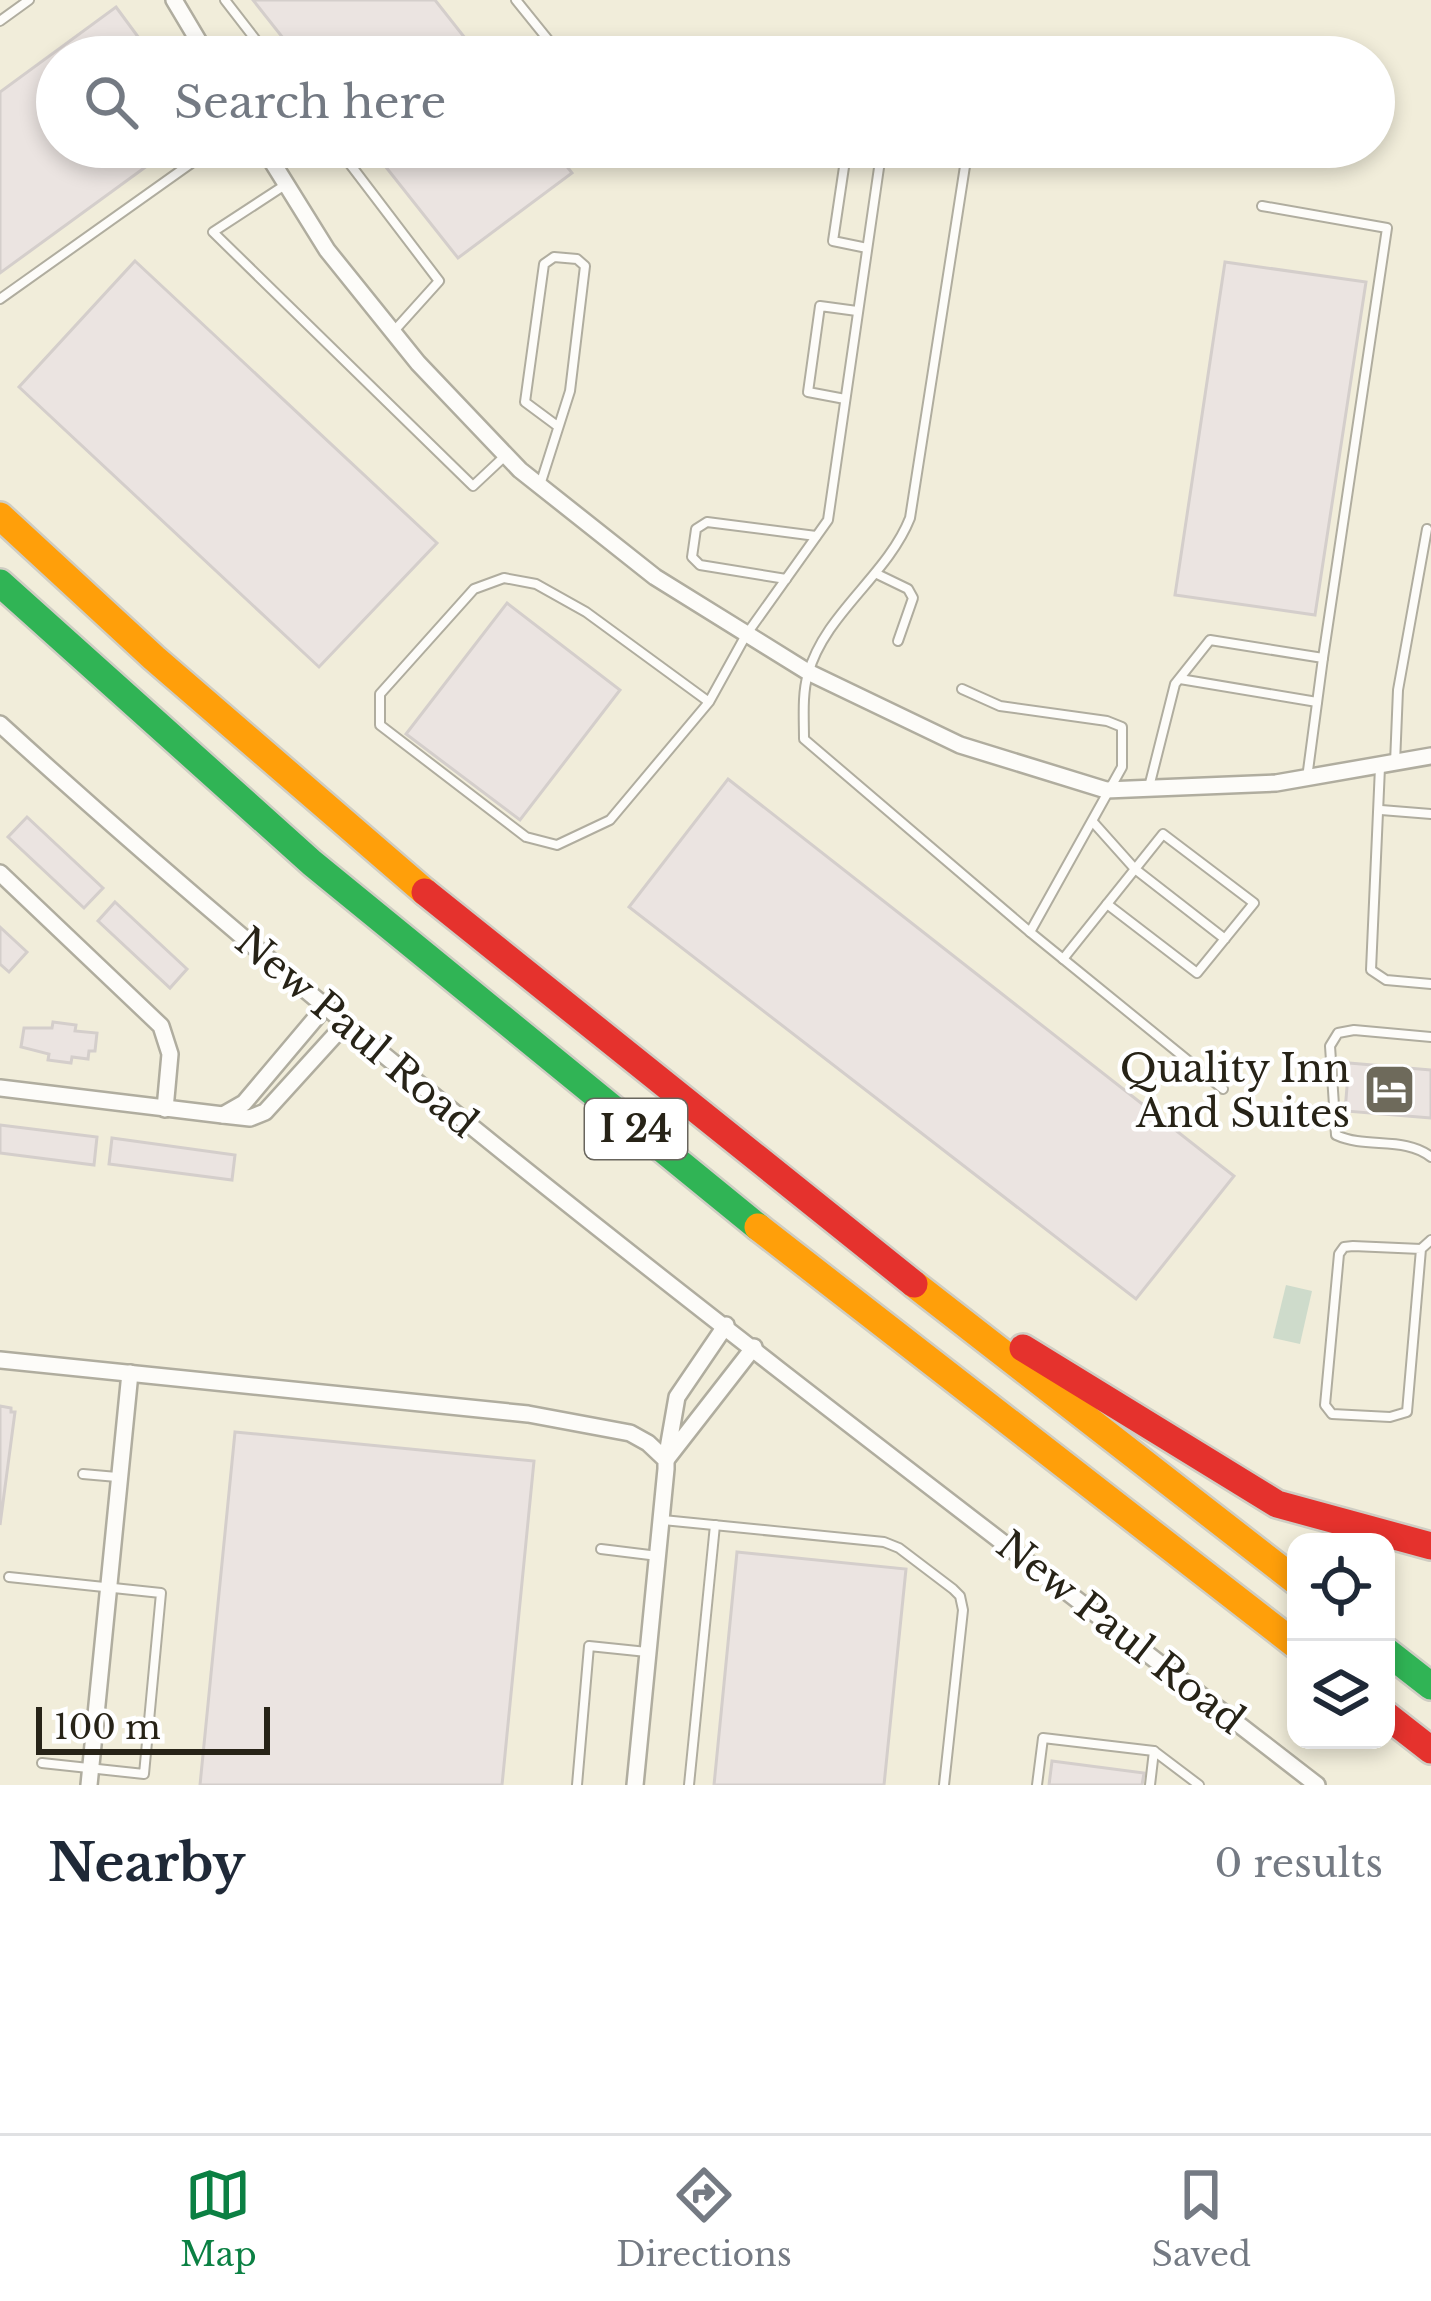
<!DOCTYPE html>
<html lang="en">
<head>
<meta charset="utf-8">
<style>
	:root { --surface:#fff; --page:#f2f2f3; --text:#1f2937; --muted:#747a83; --line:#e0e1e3; --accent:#0b8043 }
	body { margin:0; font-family:"Libre Baskerville",serif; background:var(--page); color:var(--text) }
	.controls { position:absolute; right:36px; bottom:36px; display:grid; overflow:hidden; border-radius:24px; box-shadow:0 6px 18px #0003 }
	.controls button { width:108px; height:108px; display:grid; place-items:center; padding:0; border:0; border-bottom:3px solid var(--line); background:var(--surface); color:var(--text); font:60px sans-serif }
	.scale { position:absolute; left:36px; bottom:30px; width:234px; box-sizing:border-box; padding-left:12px; border:6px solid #272317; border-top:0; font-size:33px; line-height:42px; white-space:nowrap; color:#272317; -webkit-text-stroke:9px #fff; paint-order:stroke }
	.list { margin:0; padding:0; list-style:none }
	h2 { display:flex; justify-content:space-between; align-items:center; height:156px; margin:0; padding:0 48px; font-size:51px }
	h2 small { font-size:39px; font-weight:400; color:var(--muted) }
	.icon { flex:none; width:66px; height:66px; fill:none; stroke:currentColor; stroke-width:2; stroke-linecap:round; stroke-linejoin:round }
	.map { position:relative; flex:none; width:1431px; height:1785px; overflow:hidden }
	.search { position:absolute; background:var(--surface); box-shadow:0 6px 18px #0003; left:36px; right:36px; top:36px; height:132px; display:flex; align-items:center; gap:30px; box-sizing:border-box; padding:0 42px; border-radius:66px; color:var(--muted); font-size:45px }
	.sheet { height:348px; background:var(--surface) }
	nav { display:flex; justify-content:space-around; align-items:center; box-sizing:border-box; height:168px; border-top:3px solid var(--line); background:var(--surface); font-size:33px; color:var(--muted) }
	nav a { display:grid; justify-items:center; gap:6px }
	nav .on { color:var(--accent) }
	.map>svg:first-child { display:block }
	.green { fill:#cedbcb }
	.building { fill:#ebe4e1; stroke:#d4cecb; stroke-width:3 }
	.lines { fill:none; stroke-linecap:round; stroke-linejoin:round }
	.lane-casing { stroke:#b0ad9f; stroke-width:12 }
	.street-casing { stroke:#b0ad9f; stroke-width:20 }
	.fast-casing { stroke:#cfcdc3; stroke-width:32 }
	.slow-casing { stroke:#cfcdc3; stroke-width:32 }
	.jam-casing { stroke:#cfcdc3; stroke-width:32 }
	.lane { stroke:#fdfcf9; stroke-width:8 }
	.street { stroke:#fdfcf9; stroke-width:15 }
	.fast { stroke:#30b455; stroke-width:27 }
	.slow { stroke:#ff9f0a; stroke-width:27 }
	.jam { stroke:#e5322d; stroke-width:27 }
	.labels { text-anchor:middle; stroke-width:9; stroke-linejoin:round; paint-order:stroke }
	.shield { fill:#fff; stroke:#68655d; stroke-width:3 }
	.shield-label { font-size:36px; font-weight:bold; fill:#272317 }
	.street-label { font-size:39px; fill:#272317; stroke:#fff }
	.poi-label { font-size:39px; fill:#272317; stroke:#fff; text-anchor:end }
</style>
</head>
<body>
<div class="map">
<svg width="1431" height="1785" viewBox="0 0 1431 1785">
	<rect width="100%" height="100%" fill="#f1edda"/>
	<!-- green -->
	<path class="green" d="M1286 1285 1312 1291 1300 1344 1273 1338Z"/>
	<!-- building -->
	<g class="building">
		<path d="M253 0H435L480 57H298Z"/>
		<path d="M116 7 153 57H57V147H173L0 273V92Z"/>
		<path d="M370 147H552L572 173 458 258Z"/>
		<path d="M135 261 437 543 319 667 19 387Z"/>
		<path d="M1225 262 1366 282 1315 615 1175 595Z"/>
		<path d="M507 603 620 690 520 820 406 734Z"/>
		<path d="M728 779 1234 1176 1136 1299 629 907Z"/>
		<path d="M27 817 103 888 84 908 8 837Z"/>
		<path d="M115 902 187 969 170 988 98 921Z"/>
		<path d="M0 927 27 952 9 972 0 964Z"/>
		<path d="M53 1022 76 1025 75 1031 97 1033 95 1051H89L88 1059 72 1057 71 1063 48 1060 49 1054 21 1047 24 1028H52Z"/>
		<path d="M1349 1063 1431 1070V1118L1345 1111Z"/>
		<path d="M0 1125 97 1137 94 1165 0 1153Z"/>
		<path d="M112 1138 235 1155 232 1180 109 1164Z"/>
		<path d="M0 1406 11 1408V1412H15L0 1525Z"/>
		<path d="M235 1432 534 1461 502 1785H200Z"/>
		<path d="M737 1552 906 1569 884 1785H714Z"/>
		<path d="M1052 1761 1144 1773 1142 1785H1049Z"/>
	</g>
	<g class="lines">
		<defs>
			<g id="lane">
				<path d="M225 0 269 57"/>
				<path d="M516 0 562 57"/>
				<path d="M0 21 29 0"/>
				<path d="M896 57 898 46"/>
				<path d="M983 57 986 47 997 43 1099 57"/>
				<path d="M337 147 439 281 394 331"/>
				<path d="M847 147 833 241 867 248"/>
				<path d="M285 185 213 232 473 486 506 455"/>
				<path d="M1262 206 1387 228 1323 658"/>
				<path d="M0 299 214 147"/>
				<path d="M845 399 808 392 820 306 857 311"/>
				<path d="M540 485 570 391 585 266 577 259 554 257 544 264 525 402 556 425"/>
				<path d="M877 574 908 589 913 598 898 641"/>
				<path d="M786 579 700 565 692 557 696 529 707 522 816 536"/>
				<path d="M1180 679 1317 702"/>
				<path d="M962 689 1000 706 1107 721 1122 727V767L1030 932 804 739C804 718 802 694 808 674 825 613 887 576 910 518L968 147"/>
				<path d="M709 702 586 612 536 584 504 578 474 589 380 694V725L526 837 557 845 610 820 709 702 746 635 828 520 882 147"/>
				<path d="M1395 763 1398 690 1427 529"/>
				<path d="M1380 767 1371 970 1386 980 1431 984"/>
				<path d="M1149 787 1175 684 1210 640 1323 658 1307 778"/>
				<path d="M1381 810 1431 814"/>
				<path d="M1107 904 1197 973 1254 903 1163 834 1135 869 1225 939"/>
				<path d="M1030 932 1223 1089"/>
				<path d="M1063 959 1135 869 1093 822"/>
				<path d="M1431 1037 1354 1030 1338 1033 1330 1046 1336 1135C1366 1149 1405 1136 1431 1157"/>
				<path d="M1421 1249 1353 1246 1344 1247 1339 1254 1325 1405 1332 1414 1390 1417 1407 1412 1421 1249 1431 1240"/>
				<path d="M83 1474 117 1477"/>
				<path d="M663 1520 884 1542 899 1548 953 1589 960 1596 963 1610 944 1785"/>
				<path d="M601 1549 658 1556"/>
				<path d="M9 1577 161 1593 144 1774 42 1763"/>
				<path d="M577 1785 589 1646 647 1652"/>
				<path d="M689 1785 715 1525"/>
				<path d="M1037 1785 1043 1738 1154 1751 1199 1785"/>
				<path d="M1150 1785 1154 1751"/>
			</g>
			<g id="street">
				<path d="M174 0 208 57"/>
				<path d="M263 147 327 250 418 363 520 470 655 577 808 672 960 745 1106 790 1276 783 1431 756"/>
				<path d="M0 724C417 1104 872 1439 1317 1785"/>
				<path d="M0 873 161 1026 170 1054 165 1109"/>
				<path d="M325 1007 244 1103 223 1115 250 1118 265 1112 345 1024"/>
				<path d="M0 1088 223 1115"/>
				<path d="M726 1325 677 1397 666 1460 754 1347"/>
				<path d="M0 1360 528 1414 630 1433 648 1443 666 1460V1469L635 1785"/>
				<path d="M89 1785 130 1373"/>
			</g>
			<g id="fast">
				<path d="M0 583 312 863 758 1227"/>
				<path d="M1386 1651 1431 1686"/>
			</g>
			<g id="slow">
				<path d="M0 516 154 658 425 892"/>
				<path d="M758 1227 1296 1645"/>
				<path d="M914 1284 1296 1581"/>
			</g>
			<g id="jam">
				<path d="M425 892 914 1284"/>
				<path d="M1023 1348 1277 1504 1431 1546"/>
				<path d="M1386 1715 1431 1750"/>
			</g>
		</defs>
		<!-- lane casing -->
		<use href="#lane" class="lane-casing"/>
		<!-- street casing -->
		<use href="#street" class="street-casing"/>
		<!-- fast casing -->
		<use href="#fast" class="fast-casing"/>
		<!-- slow casing -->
		<use href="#slow" class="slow-casing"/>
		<!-- jam casing -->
		<use href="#jam" class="jam-casing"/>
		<!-- lane -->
		<use href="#lane" class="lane"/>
		<!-- street -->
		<use href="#street" class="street"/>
		<!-- fast -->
		<use href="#fast" class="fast"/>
		<!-- slow -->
		<use href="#slow" class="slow"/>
		<!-- jam -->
		<use href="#jam" class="jam"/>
	</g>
	<!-- icons -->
	<defs>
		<symbol id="hotel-square" viewBox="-11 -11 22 22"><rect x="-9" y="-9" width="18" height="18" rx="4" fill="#6e6a5b" stroke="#fff"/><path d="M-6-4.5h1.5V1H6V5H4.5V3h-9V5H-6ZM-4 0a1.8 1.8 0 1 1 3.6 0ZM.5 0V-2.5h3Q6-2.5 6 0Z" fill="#fff"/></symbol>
	</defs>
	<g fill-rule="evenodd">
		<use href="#hotel-square" x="1360" y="1060" width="59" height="59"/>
	</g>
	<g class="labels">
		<!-- shield labels -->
		<rect class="shield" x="585" y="1099" width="102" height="60" rx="9"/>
		<g class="shield-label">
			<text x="636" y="1142">I 24</text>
		</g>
		<!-- street labels -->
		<g class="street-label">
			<text transform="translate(357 1032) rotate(40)" y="14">New Paul Road</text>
			<text transform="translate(1121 1632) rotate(38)" y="14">New Paul Road</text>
		</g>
		<!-- poi labels -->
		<g class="poi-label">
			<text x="1350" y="1082">Quality Inn<tspan x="1350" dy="45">And Suites</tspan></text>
		</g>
	</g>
</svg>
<div class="controls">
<button><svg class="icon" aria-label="locate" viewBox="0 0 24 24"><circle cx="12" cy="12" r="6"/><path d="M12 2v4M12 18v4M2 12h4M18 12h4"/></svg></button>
<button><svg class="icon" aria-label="layers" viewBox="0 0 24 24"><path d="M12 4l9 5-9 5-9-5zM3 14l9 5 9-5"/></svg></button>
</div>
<div class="scale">100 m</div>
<div class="search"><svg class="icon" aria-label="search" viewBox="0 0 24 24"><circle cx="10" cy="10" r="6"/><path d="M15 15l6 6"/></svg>Search here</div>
</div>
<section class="sheet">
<h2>Nearby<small>0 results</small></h2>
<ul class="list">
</ul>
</section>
<nav>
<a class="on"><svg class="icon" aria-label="map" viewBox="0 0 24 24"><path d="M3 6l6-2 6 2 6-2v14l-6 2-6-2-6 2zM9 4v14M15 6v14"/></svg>Map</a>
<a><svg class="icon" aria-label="directions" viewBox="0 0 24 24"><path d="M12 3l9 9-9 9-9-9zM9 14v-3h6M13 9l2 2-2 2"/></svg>Directions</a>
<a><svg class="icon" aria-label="saved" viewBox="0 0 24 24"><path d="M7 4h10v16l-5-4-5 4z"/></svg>Saved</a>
</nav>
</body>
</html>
